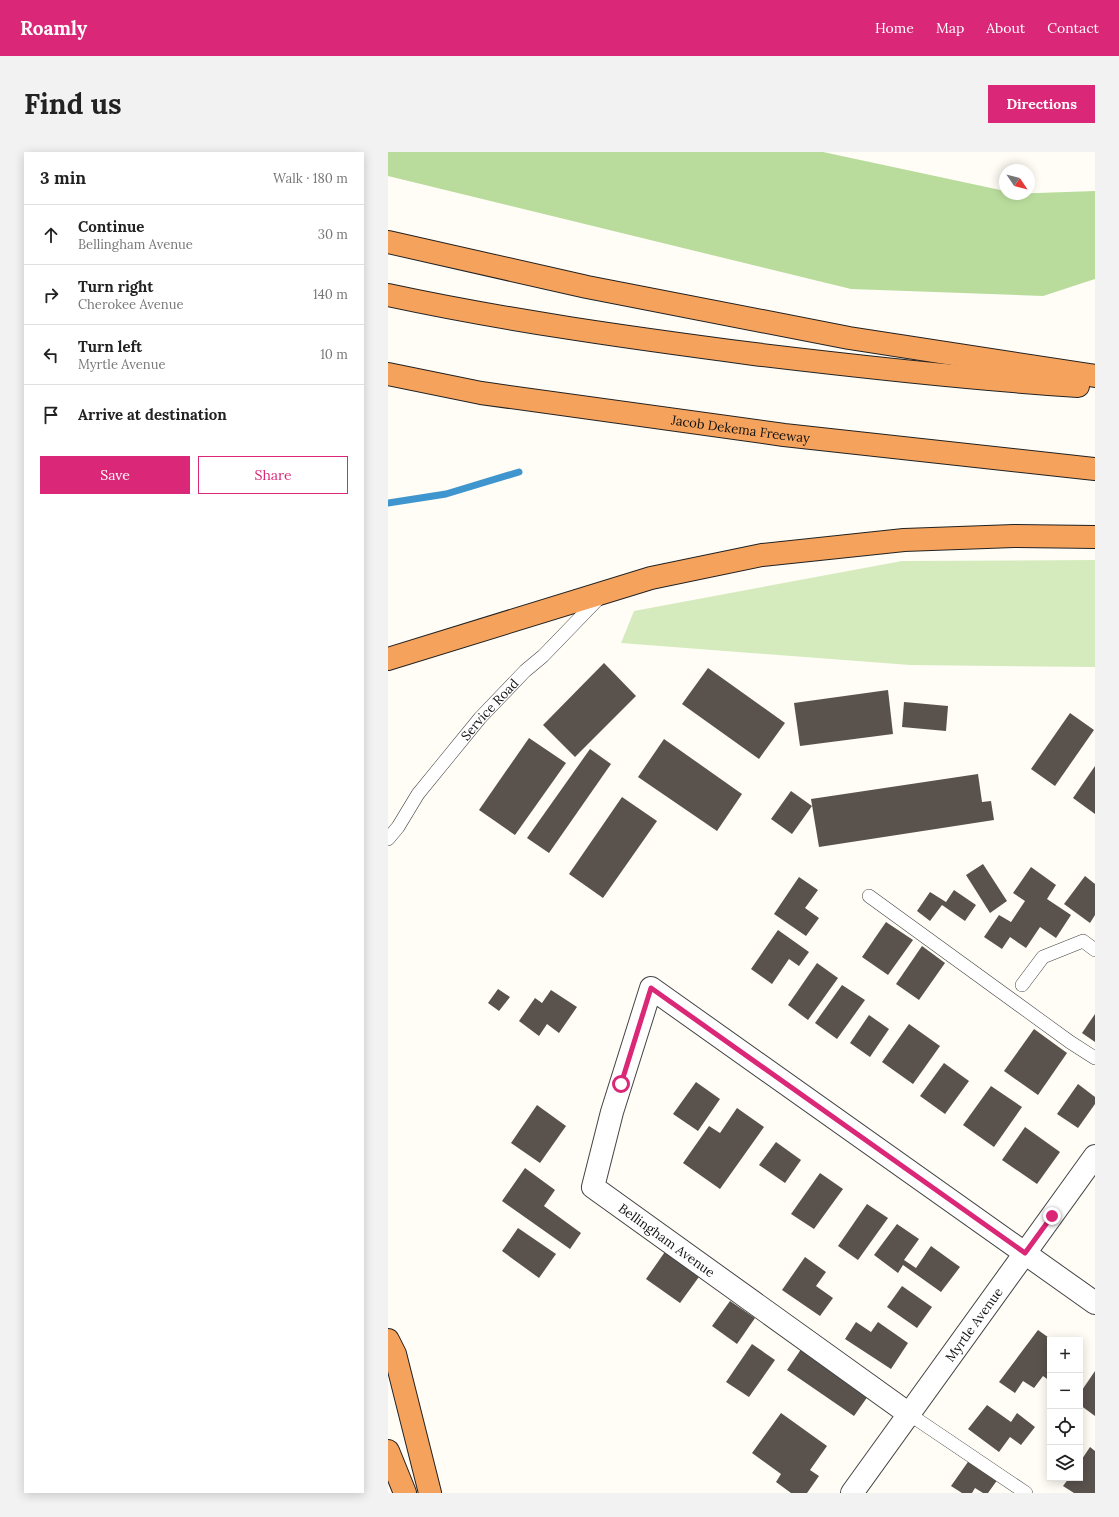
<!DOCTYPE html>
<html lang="en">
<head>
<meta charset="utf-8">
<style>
	:root { --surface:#fff; --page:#f2f2f2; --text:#222; --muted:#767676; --line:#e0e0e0; --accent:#db2777 }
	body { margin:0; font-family:Lora,serif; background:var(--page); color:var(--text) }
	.controls { position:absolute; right:12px; bottom:12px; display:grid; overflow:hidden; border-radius:0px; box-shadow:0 2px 10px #0003 }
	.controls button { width:36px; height:36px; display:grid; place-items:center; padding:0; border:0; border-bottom:1px solid var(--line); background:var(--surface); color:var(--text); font:20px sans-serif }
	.compass { position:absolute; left:611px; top:12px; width:36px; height:36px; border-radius:50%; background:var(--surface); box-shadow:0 2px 10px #0003; rotate:125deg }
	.stop { position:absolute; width:12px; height:12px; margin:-9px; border:3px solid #db2777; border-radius:50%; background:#fff }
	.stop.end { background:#db2777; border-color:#fff; box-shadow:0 1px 4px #0008 }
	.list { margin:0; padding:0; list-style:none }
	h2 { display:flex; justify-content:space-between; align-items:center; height:52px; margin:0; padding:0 16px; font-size:17px }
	h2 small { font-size:13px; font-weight:400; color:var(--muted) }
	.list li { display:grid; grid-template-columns:26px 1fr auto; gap:12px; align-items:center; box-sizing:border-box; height:60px; padding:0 16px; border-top:1px solid var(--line) }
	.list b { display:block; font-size:15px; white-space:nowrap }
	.list p { margin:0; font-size:13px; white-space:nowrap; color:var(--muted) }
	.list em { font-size:13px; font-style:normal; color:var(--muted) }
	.actions { display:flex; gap:8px; padding:12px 16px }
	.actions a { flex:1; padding:9px 0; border:1px solid var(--accent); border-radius:0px; text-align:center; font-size:14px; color:var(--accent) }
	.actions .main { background:var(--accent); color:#fff }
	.icon { flex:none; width:22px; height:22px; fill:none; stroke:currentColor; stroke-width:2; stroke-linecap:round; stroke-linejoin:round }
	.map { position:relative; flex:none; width:707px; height:1341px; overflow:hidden; border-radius:0px }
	header { display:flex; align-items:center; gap:24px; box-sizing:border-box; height:56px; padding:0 20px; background:var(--accent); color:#fff }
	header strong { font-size:19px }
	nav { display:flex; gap:22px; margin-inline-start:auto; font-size:14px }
	.intro { display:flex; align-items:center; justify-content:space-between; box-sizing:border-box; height:96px; padding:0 24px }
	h1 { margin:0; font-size:28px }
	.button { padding:10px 18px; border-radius:0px; background:var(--accent); color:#fff; font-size:14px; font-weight:700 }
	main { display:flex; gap:24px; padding:0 24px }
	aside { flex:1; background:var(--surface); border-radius:0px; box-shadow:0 2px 10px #0003 }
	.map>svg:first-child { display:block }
	.green { fill:#d5ebbd }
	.forest { fill:#b9dc9c }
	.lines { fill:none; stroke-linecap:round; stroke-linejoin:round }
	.stream { stroke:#3f96cf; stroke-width:7 }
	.building { fill:#5a524d }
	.service-casing { stroke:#444; stroke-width:14 }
	.minor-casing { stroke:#444; stroke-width:24 }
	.motorway-casing { stroke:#222; stroke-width:24 }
	.service { stroke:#fff; stroke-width:13 }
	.minor { stroke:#fff; stroke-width:22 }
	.motorway { stroke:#f5a25d; stroke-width:22 }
	.route { stroke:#db2777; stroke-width:5 }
	.labels { text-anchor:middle; stroke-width:4; stroke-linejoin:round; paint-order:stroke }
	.street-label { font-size:13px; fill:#111; stroke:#fff }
</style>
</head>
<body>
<header>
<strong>Roamly</strong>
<nav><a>Home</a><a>Map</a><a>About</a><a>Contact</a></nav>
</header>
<div class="intro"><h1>Find us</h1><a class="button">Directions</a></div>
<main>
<aside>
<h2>3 min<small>Walk · 180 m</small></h2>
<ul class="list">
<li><svg class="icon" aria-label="ahead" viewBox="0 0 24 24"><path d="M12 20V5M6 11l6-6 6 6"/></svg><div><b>Continue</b><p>Bellingham Avenue</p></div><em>30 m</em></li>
<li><svg class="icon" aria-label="right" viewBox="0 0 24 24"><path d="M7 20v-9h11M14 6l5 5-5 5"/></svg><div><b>Turn right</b><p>Cherokee Avenue</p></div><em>140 m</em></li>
<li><svg class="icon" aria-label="left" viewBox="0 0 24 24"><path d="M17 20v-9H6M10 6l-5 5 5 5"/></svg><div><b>Turn left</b><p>Myrtle Avenue</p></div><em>10 m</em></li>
<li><svg class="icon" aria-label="arrive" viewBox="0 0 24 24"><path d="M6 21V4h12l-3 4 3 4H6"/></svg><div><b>Arrive at destination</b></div></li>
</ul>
<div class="actions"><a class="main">Save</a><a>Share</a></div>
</aside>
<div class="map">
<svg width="707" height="1341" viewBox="0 0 707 1341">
	<rect width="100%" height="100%" fill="#fffdf5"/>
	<!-- green -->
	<path class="green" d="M707 408V515L522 513 233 491 246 459 514 409Z"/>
	<!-- forest -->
	<path class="forest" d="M0 0H435L617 39V42L707 39V127L655 144 463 137 0 24Z"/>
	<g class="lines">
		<!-- stream -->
		<path class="stream" d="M0 351 58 342 131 320"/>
	</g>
	<!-- building -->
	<g class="building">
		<path d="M216 511 248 544 187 605 155 573Z"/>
		<path d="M320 516 397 571 371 607 294 552Z"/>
		<path d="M500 538 505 582 412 594 406 551Z"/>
		<path d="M516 550 560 554 558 579 514 575Z"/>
		<path d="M682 561 706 578 667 634 643 617Z"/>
		<path d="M141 586 178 611 127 683 91 658Z"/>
		<path d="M276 587 354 642 329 679 250 625Z"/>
		<path d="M202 597 223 612 161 701 139 686Z"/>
		<path d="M707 614V662L685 646Z"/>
		<path d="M590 622 594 650 603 649 606 668 431 695 423 647Z"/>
		<path d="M403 639 424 654 404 682 383 667Z"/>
		<path d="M234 645 269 669 215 746 181 722Z"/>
		<path d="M595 712 619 749 602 761 578 723Z"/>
		<path d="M643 715 668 733 659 747 683 763 668 786 652 775 638 796 622 785 614 797 596 785 611 763 623 770 637 749 625 741Z"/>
		<path d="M697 724 707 732V763L702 771 676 752Z"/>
		<path d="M411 725 430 738 417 756 431 766 418 784 386 762Z"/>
		<path d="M566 738 588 753 577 769 554 753 542 769 529 759 542 740 558 750Z"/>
		<path d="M498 770 525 788 500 823 474 805Z"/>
		<path d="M390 778 421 800 411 814 401 807 384 832 363 817Z"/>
		<path d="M534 794 557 811 531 848 508 832Z"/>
		<path d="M429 811 450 826 420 868 400 853Z"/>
		<path d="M454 833 477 848 449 887 427 871Z"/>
		<path d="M110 837 122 845 111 859 100 851Z"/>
		<path d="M163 838 189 855 171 881 159 872 151 884 131 869 147 846 154 851Z"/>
		<path d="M707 862V890L694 881Z"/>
		<path d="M481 863 501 877 482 905 462 891Z"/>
		<path d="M521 872 552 894 525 932 494 910Z"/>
		<path d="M646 877 679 901 650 943 616 919Z"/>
		<path d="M556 911 581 929 557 962 532 944Z"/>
		<path d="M308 930 332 947 310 979 285 962Z"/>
		<path d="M690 932 707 945V952L690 976 669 962Z"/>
		<path d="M603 934 634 955 606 995 575 973Z"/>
		<path d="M149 953 178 974 152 1011 123 991Z"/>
		<path d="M349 956 376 975 332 1037 295 1011 321 974 332 981Z"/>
		<path d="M637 975 672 1000 649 1032 614 1008Z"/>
		<path d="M388 990 413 1008 397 1031 371 1013Z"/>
		<path d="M137 1016 167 1038 156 1054 193 1081 182 1097 114 1049Z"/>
		<path d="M432 1021 455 1037 426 1077 403 1062Z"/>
		<path d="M479 1052 500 1066 470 1108 450 1094Z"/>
		<path d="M509 1072 531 1087 516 1108 528 1116 543 1094 572 1115 553 1140 515 1113 510 1121 486 1103Z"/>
		<path d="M130 1076 168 1102 151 1126 114 1099Z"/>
		<path d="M281 1094 316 1118 292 1151 258 1127Z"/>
		<path d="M417 1105 438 1120 428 1134 445 1146 432 1164 394 1138Z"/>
		<path d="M514 1134 544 1155 529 1176 499 1155Z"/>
		<path d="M342 1149 367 1166 349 1192 324 1174Z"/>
		<path d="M468 1170 483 1180 490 1170 520 1191 503 1217 457 1187Z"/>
		<path d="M650 1178 664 1188H662V1229L655 1224 646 1236 635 1229 627 1241 611 1230Z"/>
		<path d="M418 1190 485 1237 466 1264 399 1218Z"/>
		<path d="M364 1192 387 1208 361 1245 338 1230Z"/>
		<path d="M707 1219V1264L692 1253V1241Z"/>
		<path d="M599 1253 623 1270 629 1261 647 1275 633 1293 622 1285 611 1300 580 1277Z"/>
		<path d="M393 1261 439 1294 422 1318 431 1324 419 1341H403L388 1330 393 1322 364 1301Z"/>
		<path d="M702 1295 707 1299V1341H686L675 1334 681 1326H692V1310Z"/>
		<path d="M582 1307 610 1327 600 1341H595L587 1336 584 1341H574L563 1334Z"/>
	</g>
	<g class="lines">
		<defs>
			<g id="service">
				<path id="s1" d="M0 687 10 675 30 642 92 566 137 519 155 504 213 444"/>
				<path d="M481 744 682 890 707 906"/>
				<path d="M634 833 655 805 695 789 707 798"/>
				<path d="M521 1262 638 1341"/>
			</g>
			<g id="minor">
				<path d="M521 1262 205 1035 224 960 263 836 707 1151"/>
				<path id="s2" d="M464 1341 707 1004"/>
			</g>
			<g id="motorway">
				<path d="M0 90 199 135 461 186 707 224"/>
				<path d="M0 143C121 169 244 186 366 202 474 215 582 227 690 234"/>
				<path id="s3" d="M0 222 93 241 396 283 707 317"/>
				<path d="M0 507 263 426 374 403 516 388 626 384 707 385"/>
				<path d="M0 1188 7 1202 42 1341"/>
				<path d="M0 1299 17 1341"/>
			</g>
		</defs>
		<!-- service casing -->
		<use href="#service" class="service-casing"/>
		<!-- minor casing -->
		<use href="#minor" class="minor-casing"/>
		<!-- motorway casing -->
		<use href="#motorway" class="motorway-casing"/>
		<!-- service -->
		<use href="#service" class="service"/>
		<!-- minor -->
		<use href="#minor" class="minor"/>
		<!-- motorway -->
		<use href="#motorway" class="motorway"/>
	</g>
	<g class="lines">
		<!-- route -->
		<path class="route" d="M233 932 263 836 637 1101 664 1064"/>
	</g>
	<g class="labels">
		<!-- street labels -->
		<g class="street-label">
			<text dy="5" stroke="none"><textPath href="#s3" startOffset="357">Jacob Dekema Freeway</textPath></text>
			<text dy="5" stroke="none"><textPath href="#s1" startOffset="165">Service Road</textPath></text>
			<text transform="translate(279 1088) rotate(36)" y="5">Bellingham Avenue</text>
			<text dy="5" stroke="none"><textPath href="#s2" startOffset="208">Myrtle Avenue</textPath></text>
		</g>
	</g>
</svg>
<div class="controls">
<button>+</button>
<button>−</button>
<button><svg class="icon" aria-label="locate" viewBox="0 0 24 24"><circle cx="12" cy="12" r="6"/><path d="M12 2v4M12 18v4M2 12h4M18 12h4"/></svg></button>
<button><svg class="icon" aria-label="layers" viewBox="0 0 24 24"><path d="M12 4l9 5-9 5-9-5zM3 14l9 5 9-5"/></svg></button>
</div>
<svg class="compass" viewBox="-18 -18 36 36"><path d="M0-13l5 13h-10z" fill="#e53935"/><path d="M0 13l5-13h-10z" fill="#767676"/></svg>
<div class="stop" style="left:233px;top:932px"></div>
<div class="stop end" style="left:664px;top:1064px"></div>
</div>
</main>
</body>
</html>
